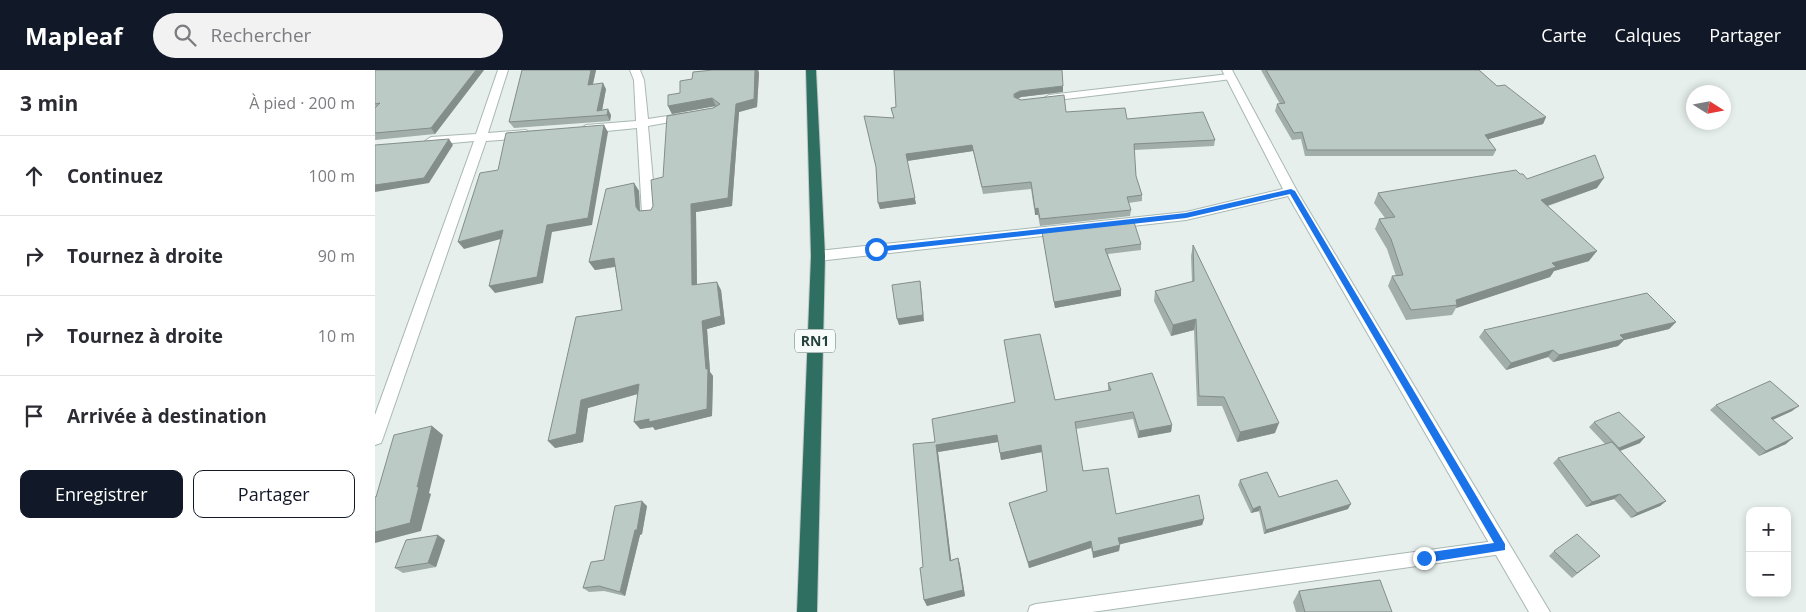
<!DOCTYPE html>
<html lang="fr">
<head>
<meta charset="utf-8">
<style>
	:root { --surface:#fff; --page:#f2f2f3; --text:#2b2b33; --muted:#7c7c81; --line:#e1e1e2; --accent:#111827 }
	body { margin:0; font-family:"Open Sans",sans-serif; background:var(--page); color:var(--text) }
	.controls { position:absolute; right:15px; bottom:15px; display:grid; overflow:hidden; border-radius:10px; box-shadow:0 2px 8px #0003 }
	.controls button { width:45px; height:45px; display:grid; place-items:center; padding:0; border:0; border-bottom:1px solid var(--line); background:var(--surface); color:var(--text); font:25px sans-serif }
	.compass { position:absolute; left:1311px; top:15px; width:45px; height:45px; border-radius:50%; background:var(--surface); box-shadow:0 2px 8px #0003; rotate:101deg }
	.stop { position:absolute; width:15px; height:15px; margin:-11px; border:4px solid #1a73e8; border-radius:50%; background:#fff }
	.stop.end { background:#1a73e8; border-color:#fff; box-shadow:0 1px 5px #0008 }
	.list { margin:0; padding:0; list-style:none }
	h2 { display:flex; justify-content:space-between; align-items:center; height:65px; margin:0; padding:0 20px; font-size:21px }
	h2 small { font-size:16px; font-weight:400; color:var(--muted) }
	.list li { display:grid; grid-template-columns:32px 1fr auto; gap:15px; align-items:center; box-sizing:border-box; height:80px; padding:0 20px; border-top:1px solid var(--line) }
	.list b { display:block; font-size:19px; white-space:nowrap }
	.list em { font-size:16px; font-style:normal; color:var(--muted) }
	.actions { display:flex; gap:10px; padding:15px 20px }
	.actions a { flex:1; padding:11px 0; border:1px solid var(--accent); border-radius:10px; text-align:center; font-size:18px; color:var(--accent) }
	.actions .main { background:var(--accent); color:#fff }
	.icon { flex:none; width:28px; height:28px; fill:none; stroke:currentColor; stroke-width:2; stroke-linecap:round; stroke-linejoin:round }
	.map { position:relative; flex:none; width:1431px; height:542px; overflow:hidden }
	header { display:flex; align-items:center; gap:30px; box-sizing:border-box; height:70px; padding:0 25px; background:var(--accent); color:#fff }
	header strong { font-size:24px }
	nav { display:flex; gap:28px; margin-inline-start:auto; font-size:18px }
	.search { width:350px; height:45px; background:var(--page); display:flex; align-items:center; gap:12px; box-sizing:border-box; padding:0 18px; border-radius:28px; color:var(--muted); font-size:19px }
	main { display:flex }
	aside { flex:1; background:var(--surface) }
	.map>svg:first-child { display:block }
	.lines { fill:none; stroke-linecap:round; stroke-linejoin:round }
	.lane-casing { stroke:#a8b8b2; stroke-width:2 }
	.street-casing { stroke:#a8b8b2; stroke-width:2 }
	.highway-casing { stroke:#c2cac8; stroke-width:2 }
	.lane { fill:#fff; fill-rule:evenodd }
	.street { fill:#fff; fill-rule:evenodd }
	.highway { fill:#2f6f62; fill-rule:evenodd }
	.wall { fill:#a1aea9 }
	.shaded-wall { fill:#838d89 }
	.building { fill:#bbcac4; stroke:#838d89 }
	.route { fill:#1a73e8 }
	.labels { text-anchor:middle; stroke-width:4.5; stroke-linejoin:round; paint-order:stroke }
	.shield { fill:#f7fbf9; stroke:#637a73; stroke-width:1 }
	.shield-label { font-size:14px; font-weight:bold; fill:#24423a }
</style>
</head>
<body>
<header>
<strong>Mapleaf</strong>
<div class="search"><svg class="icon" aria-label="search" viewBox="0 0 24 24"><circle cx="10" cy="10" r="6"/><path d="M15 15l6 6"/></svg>Rechercher</div>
<nav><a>Carte</a><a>Calques</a><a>Partager</a></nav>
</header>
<main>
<aside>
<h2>3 min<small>À pied · 200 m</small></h2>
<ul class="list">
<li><svg class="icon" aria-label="ahead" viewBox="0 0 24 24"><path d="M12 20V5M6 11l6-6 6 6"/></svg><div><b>Continuez</b></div><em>100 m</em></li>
<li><svg class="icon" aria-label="right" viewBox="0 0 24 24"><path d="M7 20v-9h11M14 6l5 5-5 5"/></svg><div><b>Tournez à droite</b></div><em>90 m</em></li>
<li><svg class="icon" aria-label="right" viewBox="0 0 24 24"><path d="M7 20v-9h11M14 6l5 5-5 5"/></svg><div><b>Tournez à droite</b></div><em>10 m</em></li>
<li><svg class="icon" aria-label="arrive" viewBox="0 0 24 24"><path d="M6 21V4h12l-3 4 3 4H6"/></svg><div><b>Arrivée à destination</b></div></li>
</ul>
<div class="actions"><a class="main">Enregistrer</a><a>Partager</a></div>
</aside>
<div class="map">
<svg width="1431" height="542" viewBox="0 0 1431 542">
	<rect width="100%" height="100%" fill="#e6efeb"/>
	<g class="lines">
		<defs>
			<g id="lane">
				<path d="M854 4 857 5V9L674 31 669 28 674 25Z"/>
				<path d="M1127 470 1132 472 1135 477 1132 482 1127 484 717 542H653L655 536 661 534Z"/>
			</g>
			<g id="street">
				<path d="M123 0H133L113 63 151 60 157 64 151 68 111 71 8 368 6 373 0 375V345L99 71 56 75 50 71 56 67 101 64Z"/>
				<path d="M255 0H265L269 10 273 49 312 43 318 46 312 49 273 56 281 144 279 147H269L267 144 262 58 211 63 205 59 211 55 261 51 259 10Z"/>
				<path d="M847 0H857L922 121 1175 542H1154L913 126 811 150 443 191 438 189 436 186 438 183 443 181 811 142 908 119Z"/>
			</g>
			<path id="highway" d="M431 0H441L450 186 442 542H422L436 186Z"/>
		</defs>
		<!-- lane casing -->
		<use href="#lane" class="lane-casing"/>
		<!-- street casing -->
		<use href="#street" class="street-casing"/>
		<!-- highway casing -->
		<use href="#highway" class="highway-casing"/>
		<!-- lane -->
		<use href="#lane" class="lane"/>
		<!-- street -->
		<use href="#street" class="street"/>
		<!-- highway -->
		<use href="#highway" class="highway"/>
	</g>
	<!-- wall -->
	<g class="wall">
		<path d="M0 0H109L60 64 0 70Z"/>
		<path d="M147 0H221L218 15 231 19 227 40 236 45 235 51 139 58 134 52Z"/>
		<path d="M338 0H383L384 3 382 37 364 42 357 136 321 142 322 214 346 220 350 254 332 259 335 302 338 306 337 346 280 360 278 357 265 359 262 324 213 338 208 372 180 378 247 240 240 197 220 200 214 192 259 113 264 121 265 141 276 140 278 136 288 107 338 38 340 36 297 44 293 36 317 9Z"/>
		<path d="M886 0H1104L1122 16 1171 47 1168 54 1113 69 1121 80 1118 86H930L926 69 917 70 900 41 902 34H905Z"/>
		<path d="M688 22 646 27 643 29 646 30 691 42 752 49 840 70 839 76 759 80 761 106 767 125V131L753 133 756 140 755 146 665 156 663 145H660L656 119 608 124 598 81 532 91 541 134 505 139 501 97 519 48 516 38Z"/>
		<path d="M1145 104 1152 109 1222 118 1173 136 1214 191 1179 201 1175 207 1081 238 1077 245 1031 250 1013 216 1017 206H1021L1012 179 1000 159 1004 149 1010 148 999 133 1003 123Z"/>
		<path d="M667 162 766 174V180L733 184 746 226 680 238Z"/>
		<path d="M818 175 900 363 862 372 847 336H822L819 260 796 266 779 231 780 221 817 212 816 186Z"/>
		<path d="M1301 252 1294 259 1249 270 1243 276 1178 292 1173 287 1131 300 1104 267 1109 260Z"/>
		<path d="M733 313 797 355 796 362 763 368 758 349 701 359 708 401 741 444 829 449 827 455 745 474 744 481 718 488 716 478 654 498 636 440 634 433 672 421 667 382 626 390 623 372 563 382 576 490 583 488 585 495 590 526 552 536 549 530 548 497 560 372 680 330 733 321Z"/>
		<path d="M1341 335 1417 341 1397 350 1411 374 1384 386 1335 340Z"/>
		<path d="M1219 352 1265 373 1245 381 1291 431 1285 436 1256 448 1239 429 1211 437 1178 393 1183 388 1230 374 1214 357Z"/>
		<path d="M865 410 904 427 973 439 889 464 884 441 876 443 863 415Z"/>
		<path d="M272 436 267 464 265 465 250 526 229 521 214 522 208 518 229 490Z"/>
		<path d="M70 470 61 497 28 503 20 498Z"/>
		<path d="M1179 481 1225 486 1197 508 1174 486Z"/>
		<path d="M924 521 1017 542H921L918 532Z"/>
	</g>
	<!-- shaded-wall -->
	<g class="shaded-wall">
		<path d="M101 0H109L60 64 56 58Z"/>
		<path d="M216 0H221L216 21 213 15Z"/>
		<path d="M380 0H383L384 3 382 37 364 42 357 136 321 142 322 223 317 215 316 134 361 34Z"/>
		<path d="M228 13 231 19 226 46 222 41Z"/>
		<path d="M688 16V22L646 27 640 30 639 24 645 21Z"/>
		<path d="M337 28 341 36 297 44 293 36Z"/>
		<path d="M233 39 236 45 235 51 232 45Z"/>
		<path d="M1171 47 1168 54 1107 71 1110 65Z"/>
		<path d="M229 55 233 62 217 155 177 162 168 213 120 223 114 216 172 155Z"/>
		<path d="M74 69 78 75 54 113 0 122V115Z"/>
		<path d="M597 75 598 81 532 91 541 134 505 139 503 133 531 84Z"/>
		<path d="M1229 108 1222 118 1160 140 1166 130Z"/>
		<path d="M259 113 264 121 265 145 261 137Z"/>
		<path d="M663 138V145H660V139Z"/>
		<path d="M128 160 133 167 89 179 83 172Z"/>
		<path d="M1222 181 1214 191 1179 201 1175 207 1081 238 1082 235 1081 230 1177 193Z"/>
		<path d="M239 188 244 196 220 200 214 192Z"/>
		<path d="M545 211 546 217 549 251 524 255 522 249Z"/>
		<path d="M342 212 346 220 350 254 332 259 335 302 338 306 337 346 280 360 278 357 265 359 259 352 327 251Z"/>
		<path d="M746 220V226L680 238 679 232Z"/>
		<path d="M821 249 819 260 796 266 798 255Z"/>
		<path d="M1301 252 1294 259 1249 270 1243 276 1178 292 1184 285 1245 265Z"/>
		<path d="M1178 280 1173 287 1131 300 1136 293Z"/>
		<path d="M264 314 270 322 213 338 208 372 180 378 173 371 206 330Z"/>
		<path d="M1424 336 1417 341 1389 354 1396 348Z"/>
		<path d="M904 353 900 363 862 372 865 362Z"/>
		<path d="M797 355 796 362 763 368 764 361Z"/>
		<path d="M57 356 68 365 54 423 56 424 46 461 0 473V462L42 417Z"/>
		<path d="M622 365 623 372 563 382 577 497 575 491 561 375Z"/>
		<path d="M1270 367 1265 373 1239 383 1244 378Z"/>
		<path d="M1418 368 1411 374 1384 386 1391 381Z"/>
		<path d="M666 375 667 382 626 390 625 383Z"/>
		<path d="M1245 424 1239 429 1211 437 1217 432Z"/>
		<path d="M267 431 272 436 267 464 265 465 250 526 245 522Z"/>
		<path d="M1291 431 1285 436 1256 448 1262 443Z"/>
		<path d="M976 434 973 439 889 464 891 460Z"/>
		<path d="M885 436 884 441 876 443 878 439Z"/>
		<path d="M829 449 827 455 742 475 743 468Z"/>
		<path d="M63 465 70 470 61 497 53 493Z"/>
		<path d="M716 471V478L654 498 653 492Z"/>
		<path d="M745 475 744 481 718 488V482Z"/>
		<path d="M583 488 585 495 590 526 552 536 549 530Z"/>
	</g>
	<!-- building -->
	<g class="building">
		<path d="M0 0H101L56 58 0 63V38L5 33 0 34Z"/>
		<path d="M147 0H216L213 15 228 13 222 41 233 39 232 45 134 52Z"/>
		<path d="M338 0H380L379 29 361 34 353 128 316 134 317 215 342 212 346 246 327 251 331 299H333L332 339 274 352V349L259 352 264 314 206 330 201 364 173 371 201 247 247 240 239 188 214 192 231 119 259 113 261 137 264 141 276 140 278 136 276 110 288 107 292 46 338 38 345 34 337 28 293 36V25L305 23V11L317 9 318 2Z"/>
		<path d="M519 0H687L688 16 645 21 639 24V27L646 30 689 25 691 42 750 38 752 49 828 42 840 70 759 74 761 106 767 125 752 127 756 140 665 149 663 138 660 139 656 112 607 117 597 75 531 84 540 128 503 133 501 97 489 46 519 48 516 38 521 37Z"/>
		<path d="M891 0H1104L1122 16 1130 15 1171 47 1110 65 1121 80H932L927 62 919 63 902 34 910 33Z"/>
		<path d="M229 55 213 148 172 155 162 207 114 216 128 160 83 172 105 103 123 100 131 63Z"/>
		<path d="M74 69 49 108 0 115V75Z"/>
		<path d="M1220 85 1229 108 1166 130 1222 181 1177 193 1181 197 1081 230 1082 235 1036 240 1017 206 1028 205 1016 169 1004 149 1020 147 1003 123 1141 100 1145 104H1148L1152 109Z"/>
		<path d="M759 152 766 174 730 179 746 220 679 232 667 162Z"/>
		<path d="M818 175 904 353 865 362 849 327 824 326 821 249 798 255 780 221 819 211Z"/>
		<path d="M545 211 548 245 522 249 517 215Z"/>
		<path d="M1272 223 1301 252 1245 265 1249 269 1184 285 1178 280 1136 293 1109 260Z"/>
		<path d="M665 264 680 330 736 320 733 313 777 303 797 355 764 361 758 342 700 352 708 401 733 398 741 444 824 425 829 449 743 468 745 475 718 482 716 471 653 492 634 433 672 421 666 375 625 383 622 365 561 375 575 491 583 488 588 520 549 530 545 498 548 497 538 374 560 372 557 349 640 332 629 270Z"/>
		<path d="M1395 311 1424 336 1396 348 1418 368 1391 381 1341 335Z"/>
		<path d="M1244 342 1270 367 1244 378 1219 352Z"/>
		<path d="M57 356 42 417 44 416 35 453 0 462V427H1L19 365Z"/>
		<path d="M1237 372 1291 431 1262 443 1245 424 1217 432 1183 388Z"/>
		<path d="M892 402 904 427 962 410 976 434 891 460 885 436 878 439 865 410Z"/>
		<path d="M267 431 262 460H260L245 522 224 516 208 518 216 492 229 490 240 436Z"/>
		<path d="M1202 464 1225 486 1202 503 1179 481Z"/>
		<path d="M63 465 53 493 20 498 31 470Z"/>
		<path d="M1005 510 1017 542H930L924 521Z"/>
	</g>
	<!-- route -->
	<path class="route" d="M916 119 920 121 1130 474V480L1049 493 1046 491 1044 488 1049 483 1119 473 915 124 811 148 501 182 497 179 501 177 811 143Z"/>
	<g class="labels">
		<!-- shield labels -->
		<rect class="shield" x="420" y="259.5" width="40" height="23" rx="4"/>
		<g class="shield-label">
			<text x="440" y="276">RN1</text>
		</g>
	</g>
</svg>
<div class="controls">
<button>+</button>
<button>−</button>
</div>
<svg class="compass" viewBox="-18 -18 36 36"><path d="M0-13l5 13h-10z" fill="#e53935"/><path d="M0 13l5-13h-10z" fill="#7c7c81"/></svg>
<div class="stop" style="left:501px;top:179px"></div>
<div class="stop end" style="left:1049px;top:488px"></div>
</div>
</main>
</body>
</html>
